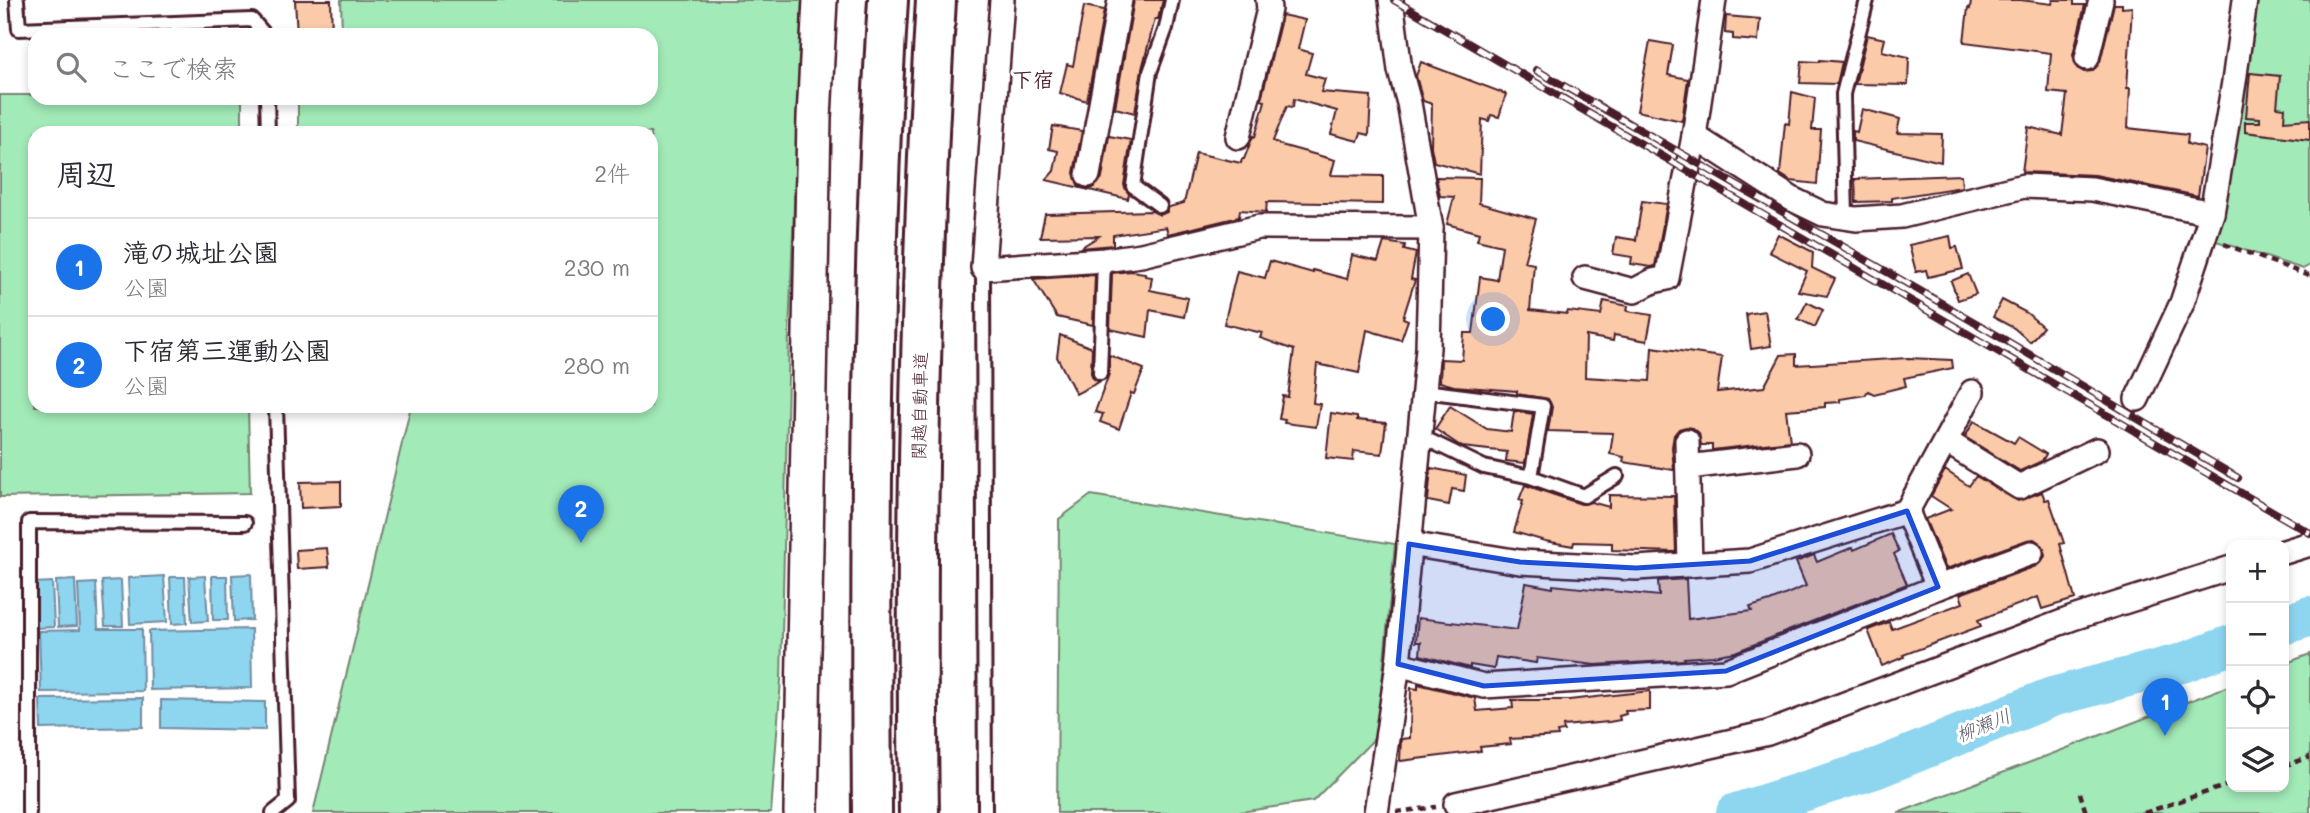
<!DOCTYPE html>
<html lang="ja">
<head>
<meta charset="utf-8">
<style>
	:root { --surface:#fff; --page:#f7f7f7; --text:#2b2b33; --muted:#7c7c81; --line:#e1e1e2; --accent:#1a73e8 }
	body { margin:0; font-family:Mali,"Klee One",sans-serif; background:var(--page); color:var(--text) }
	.controls { position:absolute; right:21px; bottom:21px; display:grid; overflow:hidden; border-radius:14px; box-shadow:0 4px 10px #0003 }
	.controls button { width:63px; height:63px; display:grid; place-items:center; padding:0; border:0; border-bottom:2px solid var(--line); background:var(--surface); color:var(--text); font:35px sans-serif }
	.you { position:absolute; left:1494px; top:320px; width:24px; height:24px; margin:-18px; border:5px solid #fff; border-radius:50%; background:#1a73e8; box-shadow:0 0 0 10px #1a73e833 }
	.badge { display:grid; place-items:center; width:46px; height:46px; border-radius:50%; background:var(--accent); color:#fff; font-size:23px; font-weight:700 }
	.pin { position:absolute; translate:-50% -58px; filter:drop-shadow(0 2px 4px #0008) }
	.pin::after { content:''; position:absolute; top:37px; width:24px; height:21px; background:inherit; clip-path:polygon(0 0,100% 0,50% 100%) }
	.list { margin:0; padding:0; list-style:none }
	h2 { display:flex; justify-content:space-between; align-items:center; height:91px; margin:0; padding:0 28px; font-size:30px }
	h2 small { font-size:23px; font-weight:400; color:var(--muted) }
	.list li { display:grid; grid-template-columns:46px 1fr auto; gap:21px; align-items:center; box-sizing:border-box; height:98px; padding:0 28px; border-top:2px solid var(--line) }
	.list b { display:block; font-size:26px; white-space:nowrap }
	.list p { margin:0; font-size:23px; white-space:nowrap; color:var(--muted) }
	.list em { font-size:23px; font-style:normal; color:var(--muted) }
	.icon { flex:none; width:38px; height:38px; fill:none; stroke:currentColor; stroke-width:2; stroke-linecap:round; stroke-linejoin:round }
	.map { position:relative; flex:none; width:2310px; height:813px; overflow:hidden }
	.search { position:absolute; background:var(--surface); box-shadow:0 4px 10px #0003; left:28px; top:28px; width:630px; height:77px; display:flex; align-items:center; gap:18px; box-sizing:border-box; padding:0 24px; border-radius:21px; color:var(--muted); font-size:26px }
	.panel { position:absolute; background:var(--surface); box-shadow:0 4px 10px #0003; left:28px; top:126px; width:630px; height:287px; border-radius:21px }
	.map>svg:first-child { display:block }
	.green { fill:#a2eab8; stroke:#768472; stroke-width:2 }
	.water { fill:#8ed5ef; stroke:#738ca1; stroke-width:2 }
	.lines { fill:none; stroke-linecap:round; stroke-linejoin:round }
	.river { stroke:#8ed5ef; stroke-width:40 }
	.building { fill:#facaa9; stroke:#4a1f2b; stroke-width:2 }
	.lane-casing { stroke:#4a1f2b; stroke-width:18 }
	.street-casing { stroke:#4a1f2b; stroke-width:28 }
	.secondary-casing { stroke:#4a1f2b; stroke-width:38 }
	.highway-casing { stroke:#4a1f2b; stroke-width:44 }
	.path { stroke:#4a1f2b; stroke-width:4.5; stroke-dasharray:7 5; stroke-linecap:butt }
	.lane { stroke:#fff; stroke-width:12 }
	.street { stroke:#fff; stroke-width:23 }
	.secondary { stroke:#fff; stroke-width:33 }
	.highway { stroke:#fff; stroke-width:38 }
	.rail-casing { stroke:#4a1f2b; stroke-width:8 }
	.rail { stroke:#fff; stroke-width:5; stroke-dasharray:16; stroke-linecap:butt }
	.marked { fill:#1d4ed8; fill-opacity:0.2; stroke:#1d4ed8; stroke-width:5; stroke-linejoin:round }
	.labels { text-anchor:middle; stroke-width:6; stroke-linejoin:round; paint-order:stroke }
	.street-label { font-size:18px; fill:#4a1f2b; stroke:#fff }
	.water-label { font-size:19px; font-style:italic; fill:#5e5666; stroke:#fff }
	.quarter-label { font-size:21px; font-weight:bold; fill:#4a1f2b; stroke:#fff }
</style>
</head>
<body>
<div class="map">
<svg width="2310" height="813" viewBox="0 0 2310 813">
	<rect width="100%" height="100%" fill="#fff"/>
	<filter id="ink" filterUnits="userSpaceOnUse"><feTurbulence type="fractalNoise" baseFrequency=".0143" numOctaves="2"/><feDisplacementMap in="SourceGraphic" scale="14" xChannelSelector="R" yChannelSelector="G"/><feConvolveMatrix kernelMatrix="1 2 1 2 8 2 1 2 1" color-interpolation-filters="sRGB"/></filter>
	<g filter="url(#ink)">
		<!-- green -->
		<g class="green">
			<path d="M341 0H802L789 334 781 680 771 813H313L411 406H651V133H298V98H651V35H342Z"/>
			<path d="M2245 0H2310V265L2303 269 2204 237Z"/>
			<path d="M0 95H35V98H242V133H35V406H248L250 493 0 497Z"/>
			<path d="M1091 495 1395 544 1377 736 1313 801 1234 813H1057L1059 519Z"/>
			<path d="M2310 654V813H1898L2231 685V787H2284V664Z"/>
		</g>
		<!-- water -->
		<g class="water">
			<path d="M251 574 252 620 234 621 232 575Z"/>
			<path d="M164 576 167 622 130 624 128 578Z"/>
			<path d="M205 576 208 621 192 622 189 577Z"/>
			<path d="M212 576H227L228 620H213Z"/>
			<path d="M170 577H185L187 623 172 624Z"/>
			<path d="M75 580 77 626 58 627 56 581Z"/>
			<path d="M121 580 123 626H105L102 581Z"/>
			<path d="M52 582 54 627 35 628 33 583Z"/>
			<path d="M96 583 98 629H142L143 691 41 692 39 631 80 630 78 584Z"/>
			<path d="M251 629 252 688 150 690 149 631Z"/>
			<path d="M143 698V727L41 729 40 699Z"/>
			<path d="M161 700 265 702V730L161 728Z"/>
		</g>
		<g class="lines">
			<!-- river -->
			<g class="river">
				<path d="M2284 625 2310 616"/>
				<path d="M1736 813 1875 769 2052 697 2182 663 2231 645"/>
			</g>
		</g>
		<!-- building -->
		<g class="building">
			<path d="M295 0H331L332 35H297Z"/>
			<path d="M1134 0H1163L1158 19H1155L1142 69 1135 113 1115 108Z"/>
			<path d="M1971 0H2021L2052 4 2053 0H2074V5H2085L2073 55 2077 68 2084 72 2092 71 2100 62 2114 4H2122V8L2132 7 2127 88H2130L2128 128 2188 135 2187 144 2205 148 2198 196 2095 175 2022 172 2028 127 2062 135 2067 94 2048 92 2051 53 1964 42 1968 8 1970 9Z"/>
			<path d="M1084 6 1104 10 1087 101 1060 93 1067 64 1073 66Z"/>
			<path d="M1282 15 1305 20 1298 49 1312 53 1306 74 1325 79 1321 92 1371 96 1369 135 1361 133 1358 141 1331 134 1337 111 1294 99 1293 107 1287 106 1273 141 1281 145 1335 160 1331 175 1383 176V204L1267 202 1266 212 1240 210 1239 217 1168 234 1166 227 1113 235V245L1103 246 1080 248 1099 236 1040 237 1045 214 1152 211 1160 215 1167 212 1169 207 1184 203 1196 153 1241 163 1242 159H1244L1253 136 1255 137 1265 101 1261 100Z"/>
			<path d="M1726 16 1760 19 1758 41 1733 39V34L1725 33Z"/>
			<path d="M1867 35 1885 39 1882 51 1909 57 1908 85 1855 84Z"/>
			<path d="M1650 41 1673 45 1668 75 1688 79 1682 121 1637 111Z"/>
			<path d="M1820 60 1842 62 1837 84 1800 83 1802 61 1819 62Z"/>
			<path d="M1421 62 1506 94 1499 117 1491 115 1489 121 1482 119 1480 174 1434 162 1431 147 1432 104 1423 101 1416 76Z"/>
			<path d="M2250 73 2280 76 2277 107 2285 108 2284 121 2310 119V140L2245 132V122H2260V118L2246 117Z"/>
			<path d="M1792 92 1815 98 1812 130H1821L1817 184 1791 181 1780 174 1785 123 1789 124Z"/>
			<path d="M1862 109 1900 119 1897 133 1942 134 1941 162 1853 141V131L1857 132Z"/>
			<path d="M1053 126 1082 131 1074 173 1078 185 1086 189 1093 188 1102 178 1109 136 1131 140 1124 185 1129 194 1128 199 1046 180 1054 171 1058 151 1049 149Z"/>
			<path d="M1961 175 1962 187 1892 198V201L1856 202 1855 179Z"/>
			<path d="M1436 177 1480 178 1479 203 1536 219 1524 262 1534 264 1530 310 1567 314 1568 311 1601 315 1604 301 1628 306 1627 311 1652 315 1647 341 1614 335 1613 341 1586 336 1585 377 1650 381 1652 347 1722 357 1717 392 1764 387 1781 355 1796 354V365L1908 358 1952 360 1953 368 1904 378 1906 386 1874 394 1868 391 1865 395 1840 399V402L1825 403V407L1786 410 1790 441 1712 450V445H1701L1699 433 1693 428 1686 427 1679 429 1674 435 1672 447 1674 470 1623 462 1624 457 1610 454 1613 433 1548 431 1552 407 1548 399 1517 394V391L1454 386 1440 382 1441 359 1462 360 1464 333H1473L1480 277 1497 280 1502 246 1477 240 1479 233 1447 224 1454 197 1440 196Z"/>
			<path d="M1642 201 1667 204 1655 266 1651 267 1631 264 1632 257 1613 254 1616 237 1636 240Z"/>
			<path d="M1778 234 1813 252 1812 268 1835 279 1827 296 1798 291 1807 271 1769 252Z"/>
			<path d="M1950 236 1952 248 1957 247 1963 269 1928 277 1926 270 1916 272 1909 245Z"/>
			<path d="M1384 242 1405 245 1404 250 1416 253 1411 279 1415 280 1403 318 1408 320 1401 340 1367 330 1359 373 1317 364 1313 403 1320 404 1316 427 1284 423 1285 420 1279 419 1283 396 1288 397 1294 350 1260 338 1262 333 1224 324 1237 271 1265 278 1270 261 1313 273V270L1347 279 1352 255 1378 261Z"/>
			<path d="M1131 271 1145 273V276L1152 277 1150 290 1188 298 1184 317 1150 310 1147 337 1110 329 1112 273Z"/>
			<path d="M1968 274 1976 294 1958 300 1951 281Z"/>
			<path d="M1095 275 1093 325 1057 317 1033 279Z"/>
			<path d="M2002 300 2027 313 2043 327 2030 342 2014 328 1993 317Z"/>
			<path d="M1807 302 1823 310 1815 327 1798 319Z"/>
			<path d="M1765 311 1771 346 1751 349 1746 314Z"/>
			<path d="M1060 335 1092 348 1091 373 1093 378 1099 382 1076 394 1057 357Z"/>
			<path d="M1109 355 1144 369 1134 394 1131 393 1119 429 1100 422 1103 414 1095 412 1109 374Z"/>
			<path d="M1450 406 1487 429 1511 432 1514 411 1533 414 1525 463 1506 461 1507 452 1462 447 1435 429Z"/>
			<path d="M1331 413 1357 417V420L1386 423 1382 454 1354 451 1353 461 1326 458Z"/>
			<path d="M1974 421 2014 443 2018 437 2046 454 2042 461 2020 471 1965 437Z"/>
			<path d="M1431 468 1466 475 1464 491 1452 489 1449 505 1428 501Z"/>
			<path d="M1945 470 1969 486 1976 476 2018 501 2042 492 2045 500 2049 499 2064 543 2060 544 2075 599 2042 609 2038 597 1978 620 1981 626 1903 655 1904 657 1882 666 1868 630 1889 622 1892 629 1963 603 1960 594 2036 566 2041 562 2045 556 2044 549 2040 543 2034 539 2027 540 1946 569 1925 519 1951 509 1931 496Z"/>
			<path d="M341 481V506L301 508 300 482Z"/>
			<path d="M1525 485 1581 504 1591 502 1609 507V495L1674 496 1676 552 1612 550V543L1574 542 1573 546 1545 541 1514 532 1523 501 1519 500Z"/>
			<path d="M1891 534 1899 551 1894 554 1907 584 1735 652 1713 656 1684 658 1685 660 1595 665 1537 658 1536 663 1496 657 1494 669 1470 665V668L1420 655 1421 642H1416L1418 618 1517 630 1526 583 1553 588V585L1659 596 1658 581 1686 579 1688 619 1752 611 1750 607 1770 601 1806 586 1796 562 1814 555 1817 562 1853 547 1854 550Z"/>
			<path d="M327 548 329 567 297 569 296 550Z"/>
			<path d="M1418 684 1475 698 1477 711 1513 708 1512 700H1569L1650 691V710L1625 711 1626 714 1619 716 1620 720 1609 722 1563 726 1564 731 1557 732 1558 736 1510 739 1511 744 1480 747 1481 751 1400 761 1401 739 1410 738 1411 688 1418 689Z"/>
		</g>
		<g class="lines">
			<defs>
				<g id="lane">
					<path d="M17 0 19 29 252 20 265 35"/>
					<path d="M267 98 268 133"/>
					<path d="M1160 206 1133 186 1150 72 1166 28 1172 0"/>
					<path d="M1846 217 1843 94 1867 0"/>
					<path d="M983 268 985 813"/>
					<path d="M1100 373 1104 260"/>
					<path d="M1424 391 1543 406 1531 477"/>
					<path d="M1420 436 1484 467 1531 477 1584 496 1617 476"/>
					<path d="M29 813V522L245 523"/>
					<path d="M273 813 288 801 276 406"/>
				</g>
				<g id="street">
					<path d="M1002 0 983 268 1104 260 1141 255 1259 227 1431 228"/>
					<path d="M2087 58 2101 0"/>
					<path d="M1694 136 1792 199 1823 214 1856 219 1902 216 2024 186 2092 189 2212 213 2182 303 2137 399"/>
					<path d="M1238 137 1269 9 1268 0"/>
					<path d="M1088 175 1120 0"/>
					<path d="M2212 213 2234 82 2245 0"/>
					<path d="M1585 278 1634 291 1653 281 1667 278 1694 136 1714 0"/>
					<path d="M1687 441 1690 565"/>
					<path d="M1946 441 2019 487 2097 450"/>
					<path d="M1688 467 1797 454"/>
					<path d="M1907 511 1938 587"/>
					<path d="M1409 544 1520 562 1636 568 1750 561 1907 511 1972 392"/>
					<path d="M2284 552 2310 544"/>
					<path d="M1398 664 1484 686 1726 671 1938 587 2031 553"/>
					<path d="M1456 804 1768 733 2073 618 2231 568"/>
					<path d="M1376 813 1398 664 1428 348 1431 228 1409 103 1400 70 1391 0"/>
				</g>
				<path id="secondary" d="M801 813 814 118 820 0"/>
				<g id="highway">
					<path d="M872 813C870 542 871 271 888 0"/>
					<path d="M919 813C915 542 920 271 936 0"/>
				</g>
			</defs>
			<!-- lane casing -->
			<use href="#lane" class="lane-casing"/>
			<!-- street casing -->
			<use href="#street" class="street-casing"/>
			<!-- secondary casing -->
			<use href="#secondary" class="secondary-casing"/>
			<!-- highway casing -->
			<use href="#highway" class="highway-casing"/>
			<!-- path -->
			<g class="path">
				<path d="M2224 244 2307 275 2310 274"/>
				<path d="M2284 766 2310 757"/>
				<path d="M2080 793 2086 813"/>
				<path d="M1396 812 1436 807"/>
				<path d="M2144 813 2231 784"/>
			</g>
			<!-- lane -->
			<use href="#lane" class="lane"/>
			<!-- street -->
			<use href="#street" class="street"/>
			<!-- secondary -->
			<use href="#secondary" class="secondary"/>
			<!-- highway -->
			<use href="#highway" class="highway"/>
			<defs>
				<g id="rail">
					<path d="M1394 0 2310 533"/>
					<path d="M1536 70 1988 330 2238 478"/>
				</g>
			</defs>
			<!-- rail casing -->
			<use href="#rail" class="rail-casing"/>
			<!-- rail -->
			<use href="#rail" class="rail"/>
		</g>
	</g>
	<!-- marked area -->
	<path class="marked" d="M1907 511 1938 587 1726 671 1484 686 1398 664 1409 544 1520 562 1636 568 1750 561Z"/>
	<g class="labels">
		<!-- street labels -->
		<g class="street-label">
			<text transform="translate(920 406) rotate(-89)" y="6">関越自動車道</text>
		</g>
		<!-- water labels -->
		<g class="water-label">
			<text transform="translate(1983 725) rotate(-22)" y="7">柳瀬川</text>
		</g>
		<!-- quarter labels -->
		<g class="quarter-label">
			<text x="1033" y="87">下宿</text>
		</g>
	</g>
</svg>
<div class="controls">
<button>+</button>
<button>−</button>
<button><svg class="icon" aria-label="locate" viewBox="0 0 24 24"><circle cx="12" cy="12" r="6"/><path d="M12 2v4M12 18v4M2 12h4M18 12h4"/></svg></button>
<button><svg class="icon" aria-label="layers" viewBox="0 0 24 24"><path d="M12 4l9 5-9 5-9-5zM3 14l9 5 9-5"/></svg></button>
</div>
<div class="you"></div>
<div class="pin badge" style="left:2165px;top:736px">1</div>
<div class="pin badge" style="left:581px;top:543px">2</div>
<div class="search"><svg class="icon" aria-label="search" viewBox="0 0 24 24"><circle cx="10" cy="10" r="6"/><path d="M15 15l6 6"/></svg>ここで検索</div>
<section class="panel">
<h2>周辺<small>2件</small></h2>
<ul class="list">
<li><span class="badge">1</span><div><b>滝の城址公園</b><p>公園</p></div><em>230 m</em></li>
<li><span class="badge">2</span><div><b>下宿第三運動公園</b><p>公園</p></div><em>280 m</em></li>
</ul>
</section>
</div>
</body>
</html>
